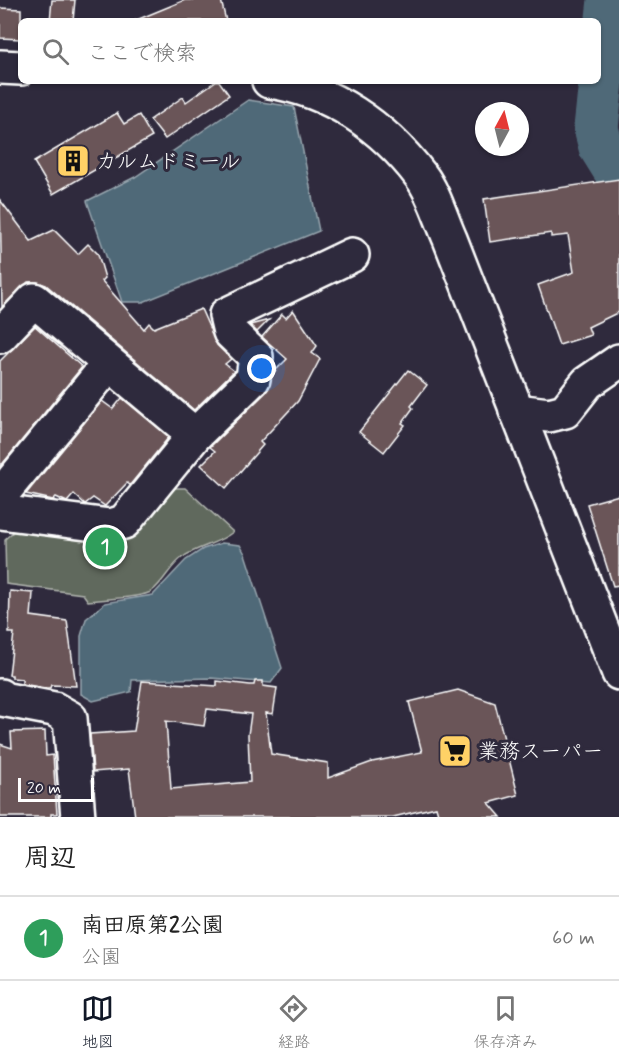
<!DOCTYPE html>
<html lang="ja">
<head>
<meta charset="utf-8">
<style>
	:root { --surface:#fff; --page:#f2f2f2; --text:#222; --muted:#767676; --line:#e0e0e0; --accent:#111827 }
	body { margin:0; font-family:Mynerve,"Klee One",sans-serif; background:var(--page); color:var(--text) }
	.compass { position:absolute; left:475px; top:102px; width:54px; height:54px; border-radius:50%; background:var(--surface); box-shadow:0 2px 4px #0004; rotate:7deg }
	.scale { position:absolute; left:18px; bottom:15px; width:76px; box-sizing:border-box; padding-left:6px; border:3px solid #fff; border-top:0; font-size:16px; line-height:21px; white-space:nowrap; color:#fff; -webkit-text-stroke:4px #2f2a3d; paint-order:stroke }
	.you { position:absolute; left:262px; top:369px; width:21px; height:21px; margin:-15px; border:4px solid #fff; border-radius:50%; background:#1a73e8; box-shadow:0 0 0 9px #1a73e833 }
	.badge { display:grid; place-items:center; width:39px; height:39px; border-radius:50%; background:var(--accent); color:#fff; font-size:20px; font-weight:700 }
	.pin { position:absolute; translate:-50% -50%; border:3px solid #fff; box-shadow:0 2px 6px #0006 }
	.list { margin:0; padding:0; list-style:none }
	h2 { display:flex; justify-content:space-between; align-items:center; height:78px; margin:0; padding:0 24px; font-size:26px }
	h2 small { font-size:20px; font-weight:400; color:var(--muted) }
	.list li { display:grid; grid-template-columns:39px 1fr auto; gap:18px; align-items:center; box-sizing:border-box; height:84px; padding:0 24px; border-top:2px solid var(--line) }
	.list b { display:block; font-size:22px; white-space:nowrap }
	.list p { margin:0; font-size:20px; white-space:nowrap; color:var(--muted) }
	.list em { font-size:20px; font-style:normal; color:var(--muted) }
	.icon { flex:none; width:33px; height:33px; fill:none; stroke:currentColor; stroke-width:2; stroke-linecap:round; stroke-linejoin:round }
	.map { position:relative; flex:none; width:619px; height:817px; overflow:hidden }
	.search { position:absolute; background:var(--surface); box-shadow:0 2px 4px #0004; left:18px; right:18px; top:18px; height:66px; display:flex; align-items:center; gap:15px; box-sizing:border-box; padding:0 21px; border-radius:9px; color:var(--muted); font-size:22px }
	.sheet { height:162px; background:var(--surface) }
	nav { display:flex; justify-content:space-around; align-items:center; box-sizing:border-box; height:84px; border-top:2px solid var(--line); background:var(--surface); font-size:16px; color:var(--muted) }
	nav a { display:grid; justify-items:center; gap:3px }
	nav .on { color:var(--accent) }
	.map>svg:first-child { display:block }
	.green { fill:#60695d; stroke:#b0b4ae; stroke-width:1.5 }
	.water { fill:#506978; stroke:#96a5ae; stroke-width:1.5 }
	.lines { fill:none; stroke-linecap:round; stroke-linejoin:round }
	.river { stroke:#506978; stroke-width:45 }
	.building { fill:#6a5559; stroke:#fff; stroke-width:1.5; fill-rule:evenodd }
	.minor-casing { stroke:#fff; stroke-width:38 }
	.minor { stroke:#2f2a3d; stroke-width:33 }
	.labels { text-anchor:middle; stroke-width:6; stroke-linejoin:round; paint-order:stroke }
	.poi-label { font-size:21px; fill:#fff; stroke:#2f2a3d; text-anchor:start }
</style>
</head>
<body>
<div class="map">
<svg width="619" height="817" viewBox="0 0 619 817">
	<rect width="100%" height="100%" fill="#2f2a3d"/>
	<filter id="ink" filterUnits="userSpaceOnUse"><feTurbulence type="fractalNoise" baseFrequency=".0167" numOctaves="2"/><feDisplacementMap in="SourceGraphic" scale="12" xChannelSelector="R" yChannelSelector="G"/><feConvolveMatrix kernelMatrix="1 2 1 2 8 2 1 2 1" color-interpolation-filters="sRGB"/></filter>
	<g filter="url(#ink)">
		<!-- green -->
		<path class="green" d="M171 488H185L233 532C218 544 199 546 183 557 170 566 164 582 152 591 144 598 101 599 88 601L83 594 6 584 5 539 20 526 124 538Z"/>
		<!-- water -->
		<g class="water">
			<path d="M248 100 294 107 319 231 143 302H122L87 201 135 177Z"/>
			<path d="M222 543 240 545 245 554 282 668 271 683 211 678 132 680 131 692 93 701 81 694V636L86 619 105 603 153 595 186 560 203 549Z"/>
		</g>
		<g class="lines">
			<!-- river -->
			<path class="river" d="M610 0 596 128 601 147 619 176"/>
		</g>
		<!-- building -->
		<g class="building">
			<path d="M52 0H75L73 21H50Z"/>
			<path d="M185 0H221L226 21H134Z"/>
			<path d="M0 8 21 9V39L0 38Z"/>
			<path d="M216 81H219L229 95 165 139 150 120 183 97 186 102Z"/>
			<path d="M117 113 124 124 139 115 152 137 53 194 34 162Z"/>
			<path d="M619 179V312L588 327 591 335 559 345 538 285 574 272 568 235 551 237V233L490 242 484 199Z"/>
			<path d="M0 200 31 241 54 230 78 254 88 244 98 254 105 278 102 281 144 329 149 323 154 328 201 309 217 345 231 359 225 364 234 371 194 410 46 285 37 282H28L2 307Z"/>
			<path d="M293 310 317 346 312 353 320 359 298 401 260 442 263 445 226 488 201 465 215 451 210 447 266 392 273 373 287 359 262 337 282 314 286 318Z"/>
			<path d="M269 320 257 332 250 325Z"/>
			<path d="M35 326 82 367 0 467V361Z"/>
			<path d="M408 370 427 385 411 406 413 408 402 423 405 425 384 452 359 432Z"/>
			<path d="M122 398 169 437 130 485 127 483 105 506 93 498 85 504 74 494 67 502 56 497 53 500 26 494 102 401 113 409Z"/>
			<path d="M619 495V585L613 586 587 504Z"/>
			<path d="M10 591 33 593 31 616 67 621 76 686 51 685 50 688H45L22 684V679L12 678V675H9L14 633H9Z"/>
			<path d="M142 681 217 686V681L250 685H254L255 681H263V686L277 688 273 714 266 713 271 754 328 763V778L372 762 422 752 409 702 458 690 495 703 518 795 489 803 501 817H439L436 807 393 817H135L129 769 93 772 90 734 134 731ZM207 709 251 714 248 735 250 782 171 789 166 721 204 726Z"/>
			<path d="M45 731 46 756 53 755 57 814H51V817H0V744L12 748 11 732Z"/>
		</g>
		<g class="lines">
			<defs>
				<g id="minor">
					<path d="M0 67 21 68"/>
					<path d="M269 81C331 90 383 126 421 176 434 193 441 219 450 239L619 673"/>
					<path d="M0 336 34 300 195 435"/>
					<path d="M516 411 549 415 565 411 587 383 619 361"/>
					<path d="M0 496 108 365"/>
					<path d="M0 512 110 526 124 522 195 435 253 379 256 357 230 332 226 315 352 255"/>
					<path d="M0 696 2 699 54 709 70 718 78 817"/>
				</g>
			</defs>
			<!-- minor casing -->
			<use href="#minor" class="minor-casing"/>
			<!-- minor -->
			<use href="#minor" class="minor"/>
		</g>
	</g>
	<!-- icons -->
	<defs>
		<symbol id="building-square" viewBox="-11 -11 22 22"><rect x="-9" y="-9" width="18" height="18" rx="4" fill="#ffd166" stroke="#2f2a3d"/><path d="M-4-6H4V6H1V3H-1V6H-4ZM-2.5-4.3h1.7v1.8h-1.7ZM.8-4.3h1.7v1.8H.8ZM-2.5-1h1.7V.8h-1.7ZM.8-1h1.7V.8H.8Z" fill="#111"/></symbol>
		<symbol id="supermarket-square" viewBox="-11 -11 22 22"><rect x="-9" y="-9" width="18" height="18" rx="4" fill="#ffd166" stroke="#2f2a3d"/><path d="M-6-5.5h2.5l.6 2H6L4.5 2H-2.5L-4.4-4H-6ZM-1.5 3.2a1.3 1.3 0 1 0 .1 0ZM3 3.2a1.3 1.3 0 1 0 .1 0Z" fill="#111"/></symbol>
	</defs>
	<g fill-rule="evenodd">
		<use href="#building-square" x="54" y="142" width="38" height="38"/>
		<use href="#supermarket-square" x="436" y="732" width="38" height="38"/>
	</g>
	<g class="labels">
		<!-- poi labels -->
		<g class="poi-label">
			<text x="96" y="168">カルムドミール</text>
			<text x="478" y="758">業務スーパー</text>
		</g>
	</g>
</svg>
<svg class="compass" viewBox="-18 -18 36 36"><path d="M0-13l5 13h-10z" fill="#e53935"/><path d="M0 13l5-13h-10z" fill="#767676"/></svg>
<div class="scale">20 m</div>
<div class="you"></div>
<div class="pin badge" style="left:105px;top:547px;background:#2e9e5b">1</div>
<div class="search"><svg class="icon" aria-label="search" viewBox="0 0 24 24"><circle cx="10" cy="10" r="6"/><path d="M15 15l6 6"/></svg>ここで検索</div>
</div>
<section class="sheet">
<h2>周辺<small></small></h2>
<ul class="list">
<li><span class="badge" style="background:#2e9e5b">1</span><div><b>南田原第2公園</b><p>公園</p></div><em>60 m</em></li>
</ul>
</section>
<nav>
<a class="on"><svg class="icon" aria-label="map" viewBox="0 0 24 24"><path d="M3 6l6-2 6 2 6-2v14l-6 2-6-2-6 2zM9 4v14M15 6v14"/></svg>地図</a>
<a><svg class="icon" aria-label="directions" viewBox="0 0 24 24"><path d="M12 3l9 9-9 9-9-9zM9 14v-3h6M13 9l2 2-2 2"/></svg>経路</a>
<a><svg class="icon" aria-label="saved" viewBox="0 0 24 24"><path d="M7 4h10v16l-5-4-5 4z"/></svg>保存済み</a>
</nav>
</body>
</html>
